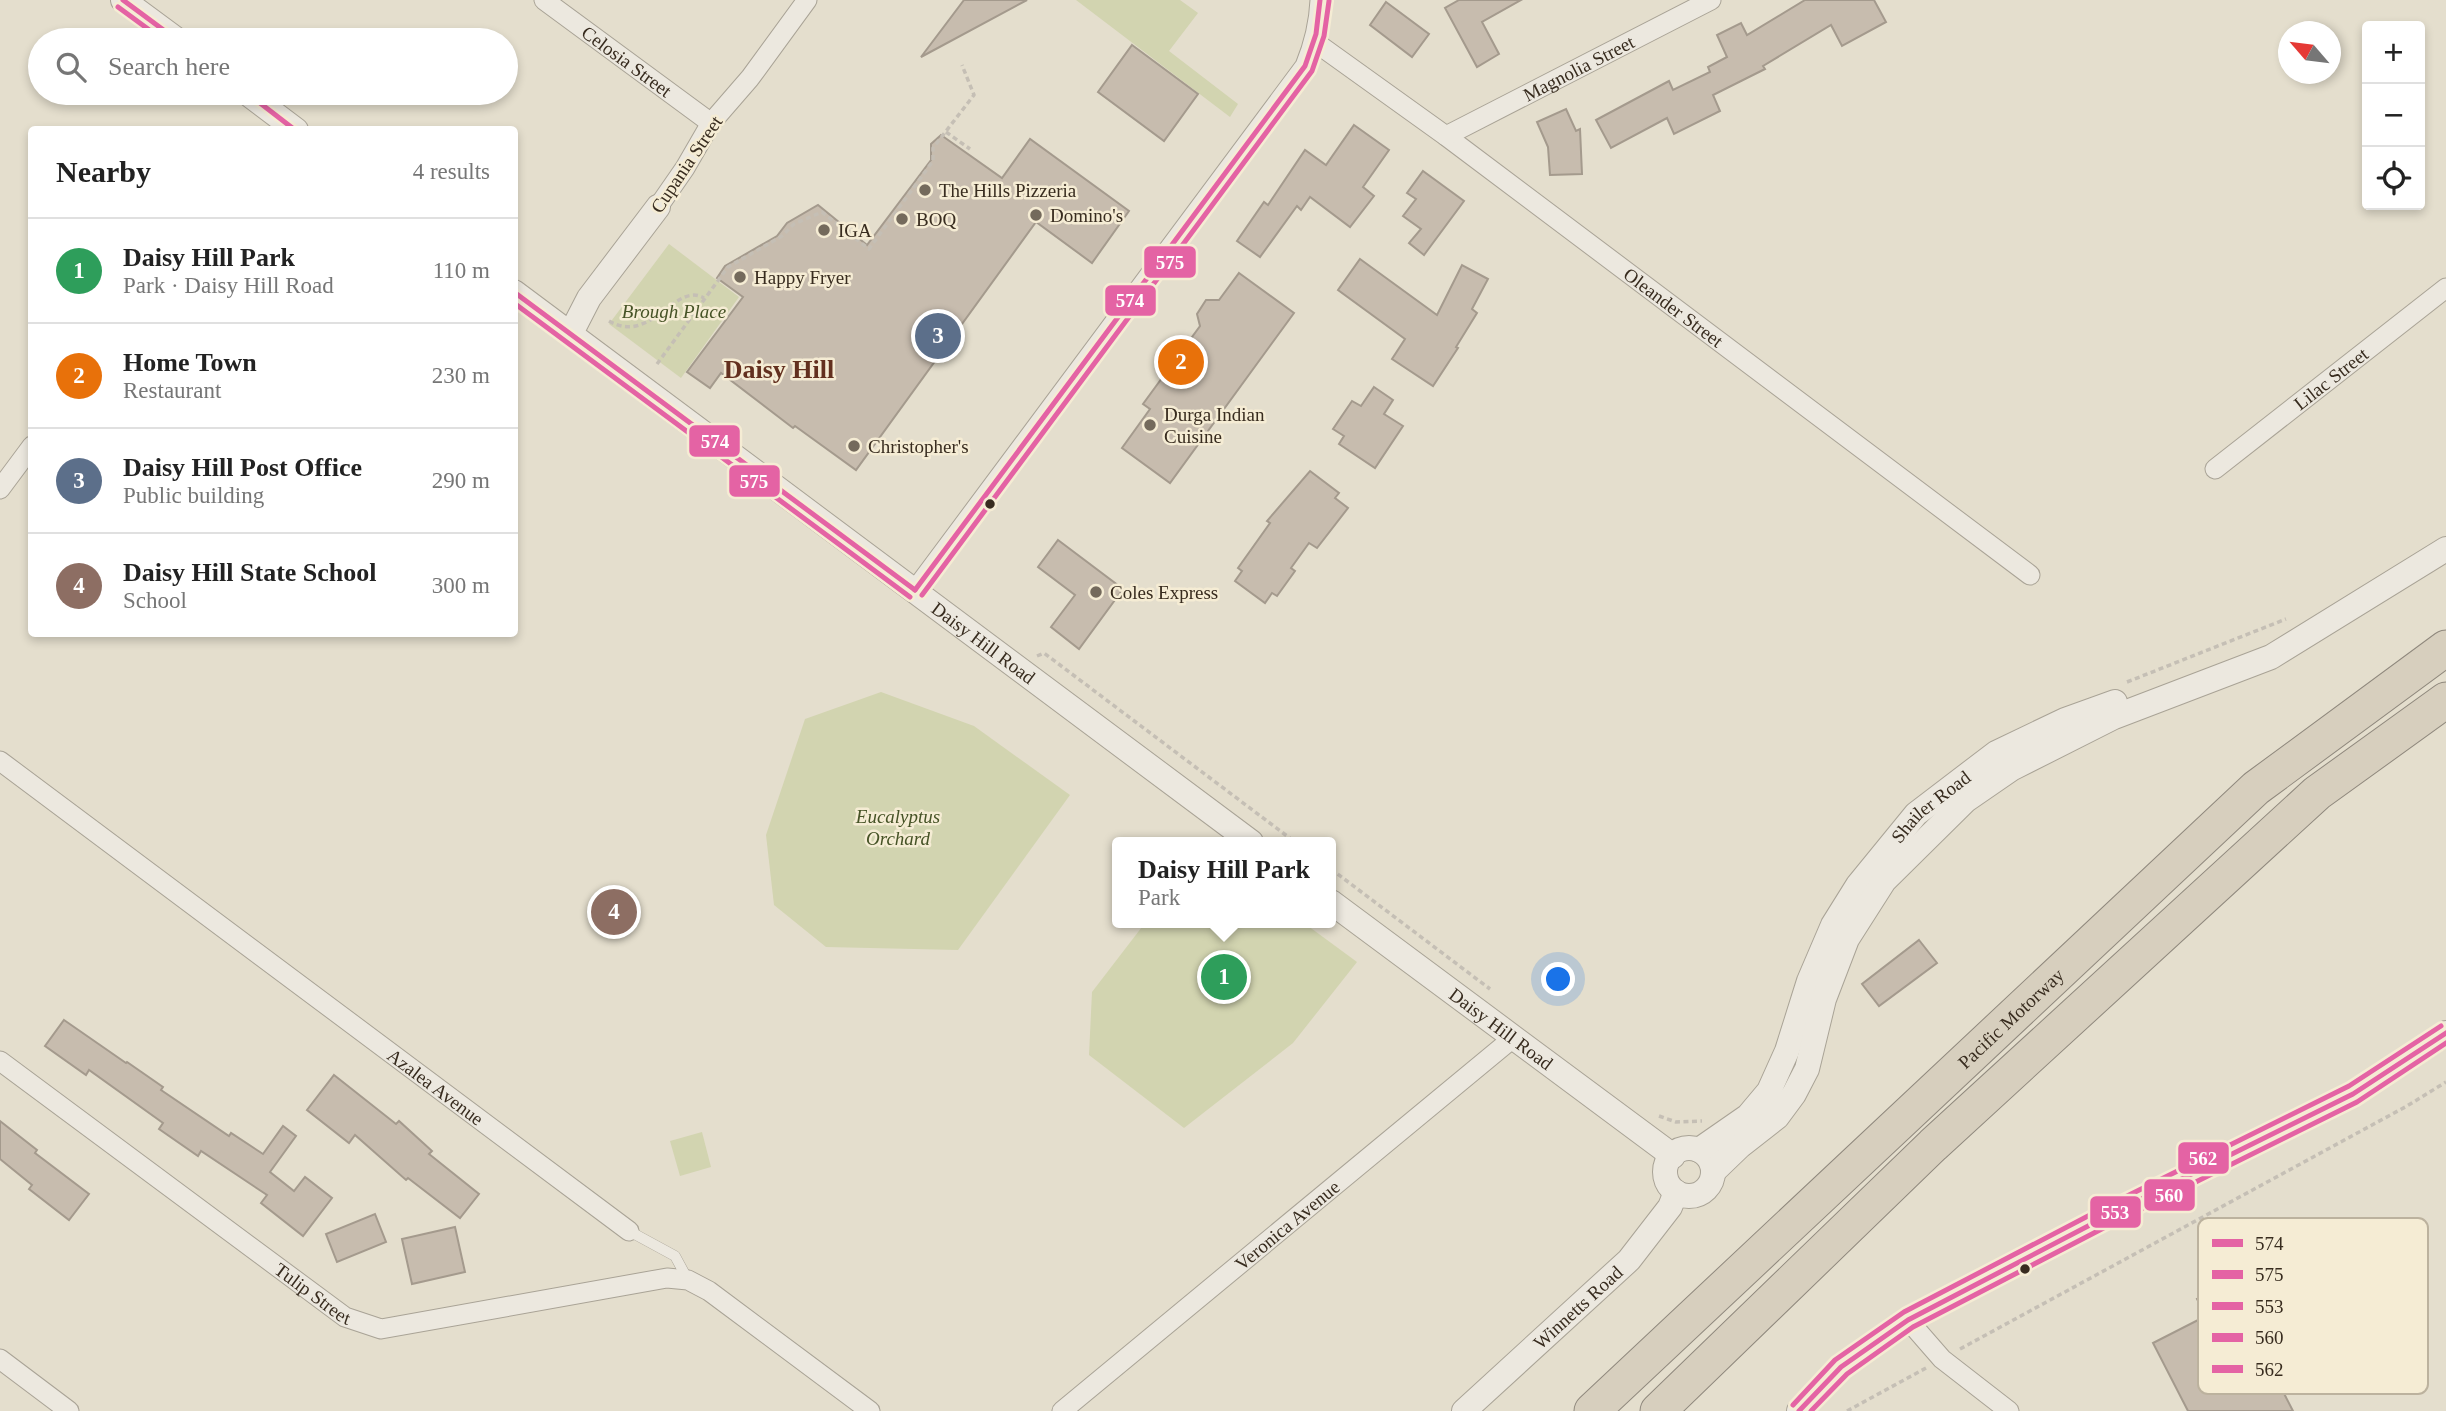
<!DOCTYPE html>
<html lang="en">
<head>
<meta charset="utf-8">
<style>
	:root { --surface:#fff; --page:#f6f6f6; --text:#222; --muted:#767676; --line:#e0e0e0; --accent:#1a73e8 }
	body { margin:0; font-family:"Times New Roman",serif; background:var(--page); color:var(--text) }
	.controls { position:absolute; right:21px; top:21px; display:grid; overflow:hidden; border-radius:7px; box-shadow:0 4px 10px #0003 }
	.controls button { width:63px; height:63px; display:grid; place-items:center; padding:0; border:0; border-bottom:2px solid var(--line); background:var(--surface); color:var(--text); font:35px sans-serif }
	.compass { position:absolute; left:2278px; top:21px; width:63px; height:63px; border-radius:50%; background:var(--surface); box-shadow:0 4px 10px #0003; rotate:298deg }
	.you { position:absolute; left:1559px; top:980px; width:24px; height:24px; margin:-18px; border:5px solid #fff; border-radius:50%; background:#1a73e8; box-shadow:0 0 0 10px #1a73e833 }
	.badge { display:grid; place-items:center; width:46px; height:46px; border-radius:50%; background:var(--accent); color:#fff; font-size:23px; font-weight:700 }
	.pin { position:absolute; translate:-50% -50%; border:4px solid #fff; box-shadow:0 2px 7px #0006 }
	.popup { position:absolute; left:1112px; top:837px; width:224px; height:91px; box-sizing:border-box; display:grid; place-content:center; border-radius:7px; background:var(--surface); filter:drop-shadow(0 2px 5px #0005); font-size:23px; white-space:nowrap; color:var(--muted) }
	.popup b { font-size:26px; color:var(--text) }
	.popup::after { content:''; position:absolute; left:50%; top:100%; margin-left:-14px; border:14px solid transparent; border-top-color:var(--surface) }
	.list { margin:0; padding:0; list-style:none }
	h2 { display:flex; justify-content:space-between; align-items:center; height:91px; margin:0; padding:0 28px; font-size:30px }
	h2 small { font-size:23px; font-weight:400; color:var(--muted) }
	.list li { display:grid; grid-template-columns:46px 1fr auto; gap:21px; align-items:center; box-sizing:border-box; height:105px; padding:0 28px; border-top:2px solid var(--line) }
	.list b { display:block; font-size:26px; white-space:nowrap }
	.list p { margin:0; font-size:23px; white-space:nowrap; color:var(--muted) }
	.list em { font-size:23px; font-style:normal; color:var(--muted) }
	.icon { flex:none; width:38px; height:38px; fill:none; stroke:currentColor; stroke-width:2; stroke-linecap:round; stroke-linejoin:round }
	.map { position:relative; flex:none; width:2446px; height:1411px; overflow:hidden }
	.search { position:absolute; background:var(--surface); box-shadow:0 4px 10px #0003; left:28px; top:28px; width:490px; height:77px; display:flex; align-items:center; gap:18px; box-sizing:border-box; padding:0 24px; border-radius:38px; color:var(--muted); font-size:26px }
	.panel { position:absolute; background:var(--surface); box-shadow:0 4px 10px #0003; left:28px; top:126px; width:490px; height:511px; border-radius:7px }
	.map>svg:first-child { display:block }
	.green { fill:#d2d4b0 }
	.building { fill:#c7bcae; stroke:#a49a8d; stroke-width:2 }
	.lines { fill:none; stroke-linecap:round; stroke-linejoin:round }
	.service-casing { stroke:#a9a396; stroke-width:11 }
	.minor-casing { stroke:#a9a396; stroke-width:21 }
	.tertiary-casing { stroke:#a9a396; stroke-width:26 }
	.motorway-casing { stroke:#8f887d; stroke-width:37 }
	.path { stroke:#c5bfb5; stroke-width:3.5; stroke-dasharray:5 3.5; stroke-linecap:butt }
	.service { stroke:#ece8df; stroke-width:10 }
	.minor { stroke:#ece8df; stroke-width:19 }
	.tertiary { stroke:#ece8df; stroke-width:24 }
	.motorway { stroke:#d7cfbe; stroke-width:35 }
	.bus-1-casing { stroke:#f5ecd4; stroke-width:10 }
	.bus-2-casing { stroke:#f5ecd4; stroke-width:10 }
	.bus-3-casing { stroke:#f5ecd4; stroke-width:10 }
	.bus-4-casing { stroke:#f5ecd4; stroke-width:10 }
	.bus-5-casing { stroke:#f5ecd4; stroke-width:10 }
	.bus-1 { stroke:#e463a4; stroke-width:5 }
	.bus-2 { stroke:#e463a4; stroke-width:5 }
	.bus-3 { stroke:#e463a4; stroke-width:5 }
	.bus-4 { stroke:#e463a4; stroke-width:5 }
	.bus-5 { stroke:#e463a4; stroke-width:5 }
	.poi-dot { fill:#746a5c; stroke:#f5ecd4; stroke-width:2.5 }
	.bus-dot { fill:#382c1f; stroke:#f5ecd4; stroke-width:2.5 }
	.labels { text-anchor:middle; stroke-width:5; stroke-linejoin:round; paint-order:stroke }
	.street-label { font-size:19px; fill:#382c1f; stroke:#f5ecd4 }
	.poi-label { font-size:19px; fill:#382c1f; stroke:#f5ecd4; text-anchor:start }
	.park-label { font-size:19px; font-style:italic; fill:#465326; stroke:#f5ecd4 }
	.district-label { font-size:26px; font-weight:bold; fill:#63301f; stroke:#f5ecd4 }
	.key { fill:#f5ecd4; stroke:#bcb29e; stroke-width:2 }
	.key-label { font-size:19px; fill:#382c1f }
	.line-badge { stroke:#f5ecd4; stroke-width:2.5 }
	.badge-label { font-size:19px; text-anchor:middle; font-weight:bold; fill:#fff }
</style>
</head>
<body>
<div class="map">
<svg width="2446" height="1411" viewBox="0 0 2446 1411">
	<rect width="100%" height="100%" fill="#e4decd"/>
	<!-- green -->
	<g class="green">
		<path d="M1076 0H1180L1198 13 1169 51 1238 104 1230 117Z"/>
		<path d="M669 244 739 297 681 378 609 324Z"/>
		<path d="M881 692 974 726 1070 795 958 950 826 947 774 905 766 835 805 719Z"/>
		<path d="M1145 923H1304L1357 962 1293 1043 1184 1128 1089 1055 1092 992Z"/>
		<path d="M702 1132 711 1167 680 1176 670 1141Z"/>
	</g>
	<!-- building -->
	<g class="building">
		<path d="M964 0H1027L921 57Z"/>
		<path d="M1459 0H1521L1482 22 1499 54 1477 67 1445 8Z"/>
		<path d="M1805 0H1874L1886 22 1842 46 1831 25 1763 66 1765 69 1713 95 1720 111 1674 134 1667 118 1611 148 1596 120 1669 81 1673 90 1710 72 1708 67 1727 57 1717 35 1741 23 1747 35Z"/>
		<path d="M1386 2 1429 34 1412 57 1370 25Z"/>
		<path d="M1132 45 1198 94 1164 141 1098 92Z"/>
		<path d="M1566 109 1576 131 1580 129 1582 174 1550 175 1548 147 1537 122Z"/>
		<path d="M1354 125 1389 150 1363 187 1374 196 1350 227 1310 197 1301 210 1297 206 1260 257 1237 241 1264 202 1268 205 1305 150 1326 165Z"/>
		<path d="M941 135 1002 178 1030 139 1129 211 1092 263 1036 222 856 470 795 426 793 428 721 373 710 388 687 372 743 297 717 278 725 266 777 236 787 223 818 205 867 245 931 160V144Z"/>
		<path d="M1423 171 1464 201 1424 255 1409 243 1421 229 1403 216 1416 199 1407 193Z"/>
		<path d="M1360 259 1437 315 1462 265 1488 279 1472 309 1477 313 1456 347 1458 348 1433 386 1392 359 1405 339 1338 290Z"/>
		<path d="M1239 273 1294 313 1170 483 1122 448 1150 409 1143 404 1200 326 1197 314 1206 300H1219Z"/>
		<path d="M1374 387 1393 400 1384 414 1403 426 1375 468 1339 444 1344 436 1333 429 1352 401 1361 406Z"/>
		<path d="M1310 471 1339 493 1335 498 1348 508 1317 548 1309 543 1291 568 1295 571 1277 596 1272 593 1265 603 1235 581 1242 571 1238 568 1270 523 1267 521Z"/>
		<path d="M1058 540 1123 589 1079 649 1051 627 1075 595 1038 567Z"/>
		<path d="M1919 940 1937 963 1879 1006 1862 984Z"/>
		<path d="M64 1020 126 1063 127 1062 163 1087 161 1090 229 1136 231 1133 263 1154 283 1126 296 1136 270 1172 294 1191 305 1177 332 1198 303 1236 261 1203 267 1195 201 1151 198 1156 159 1129 163 1123 89 1070 86 1075 45 1046Z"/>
		<path d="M334 1075 396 1124 399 1121 432 1151 429 1154 479 1194 460 1218 408 1178 406 1180 355 1135 349 1143 307 1110Z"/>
		<path d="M0 1121 37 1150 35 1153 89 1194 69 1220 29 1189 32 1185 0 1159Z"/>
		<path d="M375 1214 386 1242 337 1262 326 1234Z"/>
		<path d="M455 1227 465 1272 412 1284 402 1239Z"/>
		<path d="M2358 1232 2383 1280 2361 1293 2380 1330 2367 1337 2341 1289 2284 1321 2265 1288 2323 1255 2321 1252Z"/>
		<path d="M2227 1283 2293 1411H2188L2153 1343 2206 1316 2197 1299Z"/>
	</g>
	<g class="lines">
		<defs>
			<path id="service" d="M629 1231 675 1256 688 1280"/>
			<g id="minor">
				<path id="s1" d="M544 0 711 123"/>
				<path id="s2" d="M1315 42 1446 136 2030 575"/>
				<path id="s3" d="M1446 136 1711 0"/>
				<path d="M658 207 685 168 711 123 750 78 807 0"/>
				<path id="s4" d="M2215 469 2446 288"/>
				<path d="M0 489 32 446"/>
				<path d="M915 590 1305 66C1314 44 1319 24 1320 0"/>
				<path id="s5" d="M0 761 629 1231"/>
				<path id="s6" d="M0 1061 345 1317 381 1329 667 1278 688 1280 709 1291 870 1411"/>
				<path d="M1908 1320 1942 1359 2009 1411"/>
				<path d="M0 1359 69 1411"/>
				<path id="s7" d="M1062 1411 1513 1038"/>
			</g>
			<g id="tertiary">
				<path d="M123 0 177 40"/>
				<path d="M247 93 296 130"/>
				<path id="s8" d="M514 292 1251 842"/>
				<path d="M571 333 589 298 658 207"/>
				<path id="s9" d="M1331 902 1673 1156"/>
				<circle cx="1689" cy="1172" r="24"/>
				<path id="s10" d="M1699 1150 1748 1116 1769 1091 1787 1051 1809 981 1833 925 1858 885 1916 814 1996 753 2065 720 2115 702"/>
				<path d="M1713 1172 1740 1146 1777 1117 1794 1094 1807 1069 1824 999 1847 939 1884 881 1966 800 2011 769 2114 717 2271 657 2446 549"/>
				<path id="s11" d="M1464 1411 1629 1260 1670 1207 1676 1192"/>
				<path d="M1799 1411 1841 1367 1908 1320 2115 1212 2353 1094 2446 1033"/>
			</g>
			<g id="motorway">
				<path id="s12" d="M1592 1411 2256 788 2446 648"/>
				<path d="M1658 1411 1933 1145 2317 793 2446 700"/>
			</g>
		</defs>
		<!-- service casing -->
		<use href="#service" class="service-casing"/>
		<!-- minor casing -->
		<use href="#minor" class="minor-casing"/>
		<!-- tertiary casing -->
		<use href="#tertiary" class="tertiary-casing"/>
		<!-- motorway casing -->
		<use href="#motorway" class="motorway-casing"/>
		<!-- path -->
		<g class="path">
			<path d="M946 132 970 149"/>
			<path d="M609 321C651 346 675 281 704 298"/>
			<path d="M657 364 728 267 782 236 794 224 822 212 869 249 933 161V148L974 95 962 65"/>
			<path d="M1037 656 1044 653 1295 842"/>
			<path d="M2127 682 2286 619"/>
			<path d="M1331 869 1490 989"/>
			<path d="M1659 1116 1676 1122 1702 1121"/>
			<path d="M1960 1349 2407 1106 2446 1082"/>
			<path d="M1847 1411 1926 1368"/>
		</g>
		<!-- service -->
		<use href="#service" class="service"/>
		<!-- minor -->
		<use href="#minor" class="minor"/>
		<!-- tertiary -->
		<use href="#tertiary" class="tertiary"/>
		<!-- motorway -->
		<use href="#motorway" class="motorway"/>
		<defs>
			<g id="bus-1">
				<path d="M123 0 177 40"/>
				<path d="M247 93 295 130"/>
				<path d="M514 292 915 590"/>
				<path d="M915 590 1305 66 1316 34 1320 0"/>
			</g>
			<g id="bus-2">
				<path d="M118 7 163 40"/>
				<path d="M514 303 910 597"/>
				<path d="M922 595 1312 71 1324 36 1329 1"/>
			</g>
			<path id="bus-3" d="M1799 1411 1841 1367 1908 1320 2115 1212 2353 1094 2446 1033"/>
			<path id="bus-4" d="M1811 1411 1847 1374 1913 1327 2119 1220 2357 1102 2446 1043"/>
			<path id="bus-5" d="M1793 1405 1835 1360 1904 1312 2111 1204 2349 1086 2441 1026"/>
		</defs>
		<!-- bus-1 casing -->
		<use href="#bus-1" class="bus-1-casing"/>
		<!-- bus-2 casing -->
		<use href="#bus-2" class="bus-2-casing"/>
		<!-- bus-3 casing -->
		<use href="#bus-3" class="bus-3-casing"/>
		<!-- bus-4 casing -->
		<use href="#bus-4" class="bus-4-casing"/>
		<!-- bus-5 casing -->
		<use href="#bus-5" class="bus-5-casing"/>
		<!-- bus-1 -->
		<use href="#bus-1" class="bus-1"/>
		<!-- bus-2 -->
		<use href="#bus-2" class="bus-2"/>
		<!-- bus-3 -->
		<use href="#bus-3" class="bus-3"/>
		<!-- bus-4 -->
		<use href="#bus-4" class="bus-4"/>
		<!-- bus-5 -->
		<use href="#bus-5" class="bus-5"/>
	</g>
	<!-- markers -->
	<g class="poi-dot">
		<circle cx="925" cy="190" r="7"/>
		<circle cx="1036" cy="215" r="7"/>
		<circle cx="902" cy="219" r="7"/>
		<circle cx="824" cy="230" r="7"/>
		<circle cx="740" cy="277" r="7"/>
		<circle cx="1150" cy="425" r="7"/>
		<circle cx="854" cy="446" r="7"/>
		<circle cx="1096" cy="592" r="7"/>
	</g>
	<g class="bus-dot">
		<circle cx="990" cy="504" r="6"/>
		<circle cx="2025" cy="1269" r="6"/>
	</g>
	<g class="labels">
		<!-- street labels -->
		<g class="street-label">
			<text dy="7" stroke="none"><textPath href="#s1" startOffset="103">Celosia Street</textPath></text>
			<text dy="7" stroke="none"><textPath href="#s3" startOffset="149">Magnolia Street</textPath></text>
			<text transform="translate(686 164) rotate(-56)" y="7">Cupania Street</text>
			<text dy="7" stroke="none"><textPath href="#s2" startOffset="446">Oleander Street</textPath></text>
			<text dy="7" stroke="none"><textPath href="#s4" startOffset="147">Lilac Street</textPath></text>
			<text dy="7" stroke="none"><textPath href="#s8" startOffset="586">Daisy Hill Road</textPath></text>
			<text dy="7" stroke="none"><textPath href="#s10" startOffset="425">Shailer Road</textPath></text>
			<text dy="7" stroke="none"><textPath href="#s12" startOffset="574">Pacific Motorway</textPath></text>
			<text dy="7" stroke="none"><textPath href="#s9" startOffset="212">Daisy Hill Road</textPath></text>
			<text dy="7" stroke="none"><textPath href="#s5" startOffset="544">Azalea Avenue</textPath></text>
			<text dy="7" stroke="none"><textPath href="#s7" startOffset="292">Veronica Avenue</textPath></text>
			<text dy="7" stroke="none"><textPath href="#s6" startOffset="390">Tulip Street</textPath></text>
			<text dy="7" stroke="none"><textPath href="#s11" startOffset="154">Winnetts Road</textPath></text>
		</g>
		<!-- poi labels -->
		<g class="poi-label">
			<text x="939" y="197">The Hills Pizzeria</text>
			<text x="1050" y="222">Domino's</text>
			<text x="916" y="226">BOQ</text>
			<text x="838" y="237">IGA</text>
			<text x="754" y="284">Happy Fryer</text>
			<text x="1164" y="421">Durga Indian<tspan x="1164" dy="22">Cuisine</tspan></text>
			<text x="868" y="453">Christopher's</text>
			<text x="1110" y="599">Coles Express</text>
		</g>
		<!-- park labels -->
		<g class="park-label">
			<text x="674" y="318">Brough Place</text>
			<text x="898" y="823">Eucalyptus<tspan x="898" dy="22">Orchard</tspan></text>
		</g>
		<!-- district labels -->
		<g class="district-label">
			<text x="779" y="378">Daisy Hill</text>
		</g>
	</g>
	<!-- legend -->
	<rect x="2198" y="1218" width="230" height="176" rx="10" class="key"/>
	<rect x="2212" y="1239" width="31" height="8" fill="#e463a4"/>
	<rect x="2212" y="1270" width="31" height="9" fill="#e463a4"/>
	<rect x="2212" y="1302" width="31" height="8" fill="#e463a4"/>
	<rect x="2212" y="1333" width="31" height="9" fill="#e463a4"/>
	<rect x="2212" y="1365" width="31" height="8" fill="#e463a4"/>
	<g class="key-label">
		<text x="2255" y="1250">574</text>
		<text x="2255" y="1281">575</text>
		<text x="2255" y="1313">553</text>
		<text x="2255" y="1344">560</text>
		<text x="2255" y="1376">562</text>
	</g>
	<g class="line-badge">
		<rect x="1143" y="245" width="54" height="34" rx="7" fill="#e463a4"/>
		<rect x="1104" y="284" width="53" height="33" rx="7" fill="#e463a4"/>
		<rect x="688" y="424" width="53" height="34" rx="7" fill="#e463a4"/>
		<rect x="728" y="464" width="53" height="34" rx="7" fill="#e463a4"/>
		<rect x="2177" y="1141" width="53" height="34" rx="7" fill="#e463a4"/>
		<rect x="2143" y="1178" width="53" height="34" rx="7" fill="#e463a4"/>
		<rect x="2089" y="1195" width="53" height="34" rx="7" fill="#e463a4"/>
	</g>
	<g class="badge-label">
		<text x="1170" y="269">575</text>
		<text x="1130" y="307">574</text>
		<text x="715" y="448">574</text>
		<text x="754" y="488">575</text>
		<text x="2203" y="1165">562</text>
		<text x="2169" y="1202">560</text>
		<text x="2115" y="1219">553</text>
	</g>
</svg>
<div class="controls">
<button>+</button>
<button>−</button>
<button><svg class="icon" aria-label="locate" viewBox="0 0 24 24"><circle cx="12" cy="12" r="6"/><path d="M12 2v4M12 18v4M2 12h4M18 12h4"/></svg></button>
</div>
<svg class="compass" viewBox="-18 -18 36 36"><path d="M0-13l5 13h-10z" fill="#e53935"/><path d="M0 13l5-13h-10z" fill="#767676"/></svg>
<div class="you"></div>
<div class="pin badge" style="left:1224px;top:977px;background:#2e9e5b">1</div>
<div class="popup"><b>Daisy Hill Park</b>Park</div>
<div class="pin badge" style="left:1181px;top:362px;background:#e8710a">2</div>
<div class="pin badge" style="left:938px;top:336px;background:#5c6f8a">3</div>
<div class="pin badge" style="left:614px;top:912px;background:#8d6e63">4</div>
<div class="search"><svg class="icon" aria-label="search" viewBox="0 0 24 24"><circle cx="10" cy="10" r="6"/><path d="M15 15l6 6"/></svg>Search here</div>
<section class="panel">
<h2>Nearby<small>4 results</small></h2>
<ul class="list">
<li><span class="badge" style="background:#2e9e5b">1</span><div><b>Daisy Hill Park</b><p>Park · Daisy Hill Road</p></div><em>110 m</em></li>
<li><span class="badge" style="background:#e8710a">2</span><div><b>Home Town</b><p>Restaurant</p></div><em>230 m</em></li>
<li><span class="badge" style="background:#5c6f8a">3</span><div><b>Daisy Hill Post Office</b><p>Public building</p></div><em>290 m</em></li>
<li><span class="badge" style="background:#8d6e63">4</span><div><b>Daisy Hill State School</b><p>School</p></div><em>300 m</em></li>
</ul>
</section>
</div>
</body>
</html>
